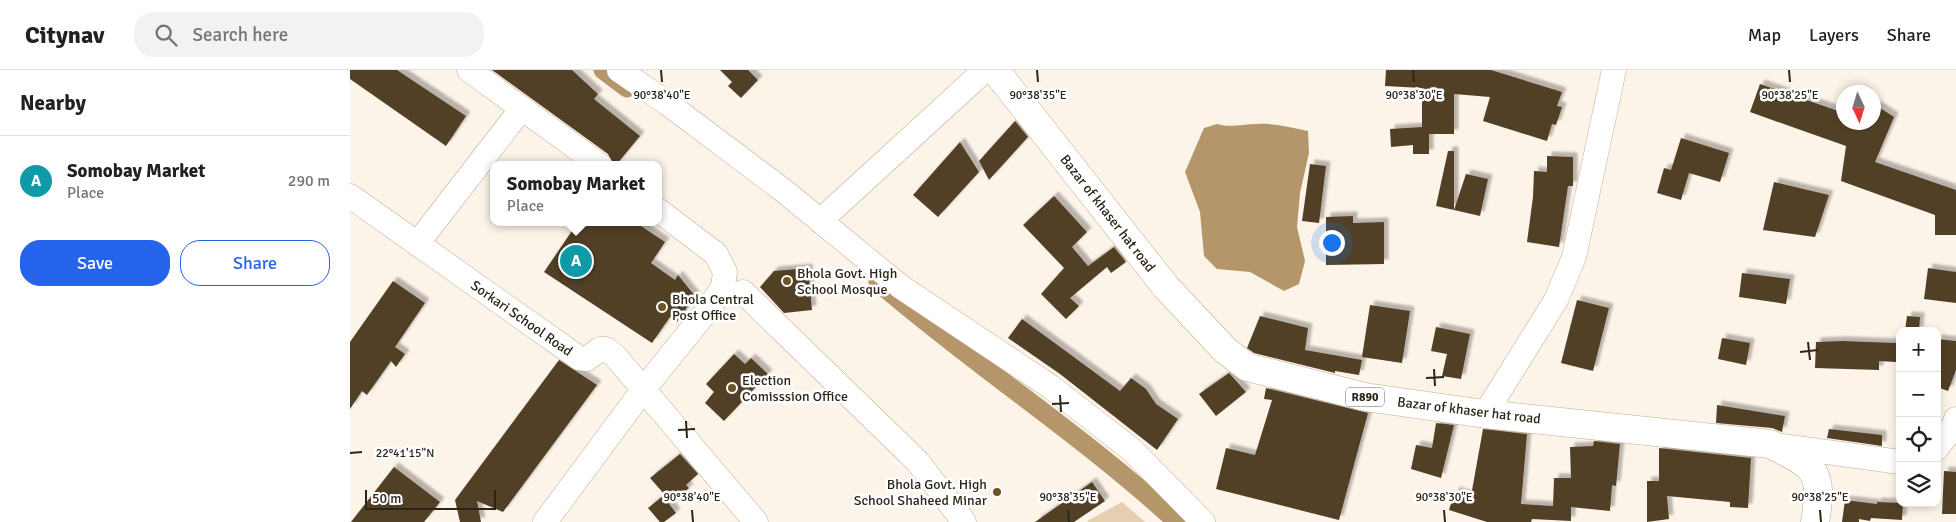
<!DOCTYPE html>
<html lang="en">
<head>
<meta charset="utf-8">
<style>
	:root { --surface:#fff; --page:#f2f2f2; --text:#202124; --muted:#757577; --line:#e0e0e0; --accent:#2563eb }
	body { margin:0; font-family:Signika,sans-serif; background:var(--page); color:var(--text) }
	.controls { position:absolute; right:15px; bottom:15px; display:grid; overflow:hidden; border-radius:10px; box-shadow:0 2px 8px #0003 }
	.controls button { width:45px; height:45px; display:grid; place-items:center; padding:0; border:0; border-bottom:1px solid var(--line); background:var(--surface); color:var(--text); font:25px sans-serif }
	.compass { position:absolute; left:1486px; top:15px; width:45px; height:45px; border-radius:50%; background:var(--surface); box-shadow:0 2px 8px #0003; rotate:176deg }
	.scale { position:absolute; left:15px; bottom:12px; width:131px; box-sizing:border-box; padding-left:5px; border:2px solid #2c2419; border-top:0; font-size:14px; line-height:18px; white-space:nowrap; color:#2c2419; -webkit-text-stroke:4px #fff; paint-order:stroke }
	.you { position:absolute; left:981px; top:172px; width:18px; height:18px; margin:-12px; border:4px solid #fff; border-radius:50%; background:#1a73e8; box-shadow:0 0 0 8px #1a73e833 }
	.badge { display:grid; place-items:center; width:32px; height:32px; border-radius:50%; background:var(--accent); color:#fff; font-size:16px; font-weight:700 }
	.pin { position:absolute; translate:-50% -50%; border:2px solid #fff; box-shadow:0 1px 5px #0006 }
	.popup { position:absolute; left:140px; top:91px; width:172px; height:65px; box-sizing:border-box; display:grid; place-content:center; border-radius:10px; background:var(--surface); filter:drop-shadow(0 1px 4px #0005); font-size:16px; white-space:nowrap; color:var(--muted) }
	.popup b { font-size:19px; color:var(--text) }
	.popup::after { content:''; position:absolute; left:50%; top:100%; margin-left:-10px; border:10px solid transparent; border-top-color:var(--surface) }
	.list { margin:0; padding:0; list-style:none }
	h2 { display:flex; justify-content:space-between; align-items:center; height:65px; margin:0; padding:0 20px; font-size:21px }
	h2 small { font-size:16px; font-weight:400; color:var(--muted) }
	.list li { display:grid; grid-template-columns:32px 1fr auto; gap:15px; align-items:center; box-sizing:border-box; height:90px; padding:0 20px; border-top:1px solid var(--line) }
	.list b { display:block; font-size:19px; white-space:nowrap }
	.list p { margin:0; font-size:16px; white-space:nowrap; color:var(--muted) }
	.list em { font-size:16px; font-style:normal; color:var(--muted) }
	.actions { display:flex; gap:10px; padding:15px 20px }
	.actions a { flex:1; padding:11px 0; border:1px solid var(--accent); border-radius:20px; text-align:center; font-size:18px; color:var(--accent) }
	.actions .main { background:var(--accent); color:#fff }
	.icon { flex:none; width:28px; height:28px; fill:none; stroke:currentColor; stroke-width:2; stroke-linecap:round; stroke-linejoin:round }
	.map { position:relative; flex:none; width:1606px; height:452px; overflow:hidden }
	header { display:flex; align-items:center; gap:30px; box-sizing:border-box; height:70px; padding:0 25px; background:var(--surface); border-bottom:1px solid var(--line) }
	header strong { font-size:24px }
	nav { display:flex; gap:28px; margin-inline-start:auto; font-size:18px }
	.search { width:350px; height:45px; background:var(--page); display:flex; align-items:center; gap:12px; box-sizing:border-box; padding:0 18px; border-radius:20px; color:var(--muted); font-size:19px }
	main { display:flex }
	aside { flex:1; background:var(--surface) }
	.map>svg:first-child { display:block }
	.green { fill:#e6cfb0 }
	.water { fill:#b5966a }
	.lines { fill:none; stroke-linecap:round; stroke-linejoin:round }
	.canal { stroke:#b5966a; stroke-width:19 }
	.building { fill:#513f26; filter:url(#shadow) }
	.minor-casing { stroke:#c1ac91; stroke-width:25 }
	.major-casing { stroke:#c1ac91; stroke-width:29 }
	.minor { stroke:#fff; stroke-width:24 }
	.major { stroke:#fff; stroke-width:28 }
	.ticks { fill:none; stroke:#2c2419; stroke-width:2 }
	.poi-dot { fill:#6f5226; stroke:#fff; stroke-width:2 }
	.labels { text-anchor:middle; stroke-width:5; stroke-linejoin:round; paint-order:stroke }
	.shield { fill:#fff; stroke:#6b665e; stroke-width:1 }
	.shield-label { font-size:12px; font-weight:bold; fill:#2c2419 }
	.street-label { font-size:14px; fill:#2c2419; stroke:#fff }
	.poi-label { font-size:14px; fill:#2c2419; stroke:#fff; text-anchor:start }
	.ticks-label { font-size:12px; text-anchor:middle; fill:#2c2419; stroke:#fff; stroke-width:5; stroke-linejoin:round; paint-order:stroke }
</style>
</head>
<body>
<header>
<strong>Citynav</strong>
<div class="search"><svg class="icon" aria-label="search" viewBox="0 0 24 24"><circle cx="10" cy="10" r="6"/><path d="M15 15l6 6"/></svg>Search here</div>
<nav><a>Map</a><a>Layers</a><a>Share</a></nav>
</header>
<main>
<aside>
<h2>Nearby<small></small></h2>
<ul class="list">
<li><span class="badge" style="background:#0f9aa8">A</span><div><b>Somobay Market</b><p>Place</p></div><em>290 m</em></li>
</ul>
<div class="actions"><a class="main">Save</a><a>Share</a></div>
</aside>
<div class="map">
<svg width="1606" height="452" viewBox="0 0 1606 452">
	<defs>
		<filter id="shadow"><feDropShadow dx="4.5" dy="-4.5" stdDeviation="1" flood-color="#0004"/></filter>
	</defs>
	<rect width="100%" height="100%" fill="#fdf4e9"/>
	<!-- green -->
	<path class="green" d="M772 432 795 452H737L739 450Z"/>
	<!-- water -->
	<path class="water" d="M867 54C881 58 892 54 907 54 924 53 941 57 958 61L959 83 950 123 947 157 955 191 949 214 934 221 900 202 867 199 854 186 850 142 835 102 854 58Z"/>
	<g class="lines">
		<!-- canal -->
		<g class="canal">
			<path d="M253 0 277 18"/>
			<path d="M528 212C625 296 733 365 827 452"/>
		</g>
	</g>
	<!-- building -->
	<g class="building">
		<path d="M0 0H47L116 46 96 76 0 9Z"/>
		<path d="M142 0H222L248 24 244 29 290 66 266 95H263L258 84Z"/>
		<path d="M370 0H398L408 10 391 28 378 16 382 12Z"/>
		<path d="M1036 0H1141L1212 22 1207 36 1212 37 1206 55 1202 54 1197 71 1133 51 1140 27 1104 24V64H1079V84H1063V75L1041 77 1040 59 1072 57V18L1035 16Z"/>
		<path d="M1410 14 1494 43V52H1524V34L1544 47 1525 92 1606 120V165H1585V145L1491 111 1496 76 1400 42Z"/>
		<path d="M665 51 678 67 639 110 629 91Z"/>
		<path d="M1331 68 1379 83 1370 112 1339 103 1331 130 1307 123 1314 98 1321 100Z"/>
		<path d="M610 72 629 102 588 147 563 125Z"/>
		<path d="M1098 81H1104V140L1086 136Z"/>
		<path d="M1197 86 1223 87V116H1218L1209 177 1177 172 1183 127 1184 101 1197 102Z"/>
		<path d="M960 94 976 96 969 153 952 151Z"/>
		<path d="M1116 104 1138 109 1130 146 1104 140Z"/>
		<path d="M1424 112 1479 125 1465 167 1413 160Z"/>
		<path d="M704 126 737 162 722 177 738 196 764 177 776 192 761 203 757 197 720 228 729 236 716 249 691 224 714 198 673 155Z"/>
		<path d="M1003 146V153L1034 152V194L976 195V147Z"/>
		<path d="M228 152H285L315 172 301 193 325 210 328 205 345 226 327 252 320 247 302 273 194 202Z"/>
		<path d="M458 198 462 240 434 243 410 217 424 201Z"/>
		<path d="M1578 198 1606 202V233L1574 229Z"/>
		<path d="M1392 203 1440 209 1436 234 1389 227Z"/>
		<path d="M43 211 75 233 45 277 55 284 46 297 41 291 17 325 12 321 0 339V272Z"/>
		<path d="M1227 230 1259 238 1243 301 1211 293Z"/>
		<path d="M1020 235 1060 241 1052 293 1012 287Z"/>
		<path d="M910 246 958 258 955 280 1012 290 1009 305 985 301V303L904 283 897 278Z"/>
		<path d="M1557 246 1570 247 1569 261H1555Z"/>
		<path d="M672 249 770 321 781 308 796 319 806 334 828 349 807 380 710 304 658 268Z"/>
		<path d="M1086 257 1120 264 1111 309 1092 306 1097 284 1081 281Z"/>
		<path d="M1372 268 1400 273 1396 295 1368 289Z"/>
		<path d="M1587 269 1606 271V300L1598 321 1587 317Z"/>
		<path d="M1492 271 1547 273 1546 292 1529 291V300L1465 298 1466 272Z"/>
		<path d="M384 284 395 294 401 288 418 304 374 351 355 333 364 322 356 314Z"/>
		<path d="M209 290 247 315 153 442 127 431 131 452H110L105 430Z"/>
		<path d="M879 303 896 322 866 346 849 324Z"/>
		<path d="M916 318 1018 343 989 450 866 419 876 378 905 385 922 330 914 329Z"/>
		<path d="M1367 335 1435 346 1432 362 1422 358 1366 353Z"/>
		<path d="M1086 353 1104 355 1091 408 1061 399 1066 375 1082 378Z"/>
		<path d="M1133 359 1177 364 1171 434 1203 436 1204 408H1221L1220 377 1243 376 1244 371 1270 374 1266 416 1262 415 1260 441 1221 437V451L1182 449 1181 452H1137L1099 440 1105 421 1121 426Z"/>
		<path d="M1479 359 1532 365V376L1477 368Z"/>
		<path d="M1309 378 1401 388 1398 438 1380 437V432L1317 426 1319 449 1297 452V411H1309Z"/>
		<path d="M330 384 348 404 336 415 339 418 322 433 300 408Z"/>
		<path d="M44 397 90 432 74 452H1Z"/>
		<path d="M1594 401 1606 402V444H1592Z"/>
		<path d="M742 412 755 431 724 452H685Z"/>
		<path d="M313 426 326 443 314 452H310L298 438Z"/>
		<path d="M1495 430 1527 434V432L1553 433 1552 450 1521 448 1520 451 1509 449V452H1492Z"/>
	</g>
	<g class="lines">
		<defs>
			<g id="minor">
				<path d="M119 0 250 95"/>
				<path d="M269 0 317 33 434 121 551 217 701 317 782 380 853 452"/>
				<path d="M0 126 229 288 237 289 250 279H256L265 286 406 452"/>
				<path d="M470 151 635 0"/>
				<path d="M67 174 172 38"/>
				<path d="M393 222 568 392 614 452"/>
				<path d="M1135 344 1206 230 1224 187 1264 0"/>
				<path d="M1426 375 1550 392"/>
				<path d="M1587 378 1603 357 1606 349"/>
				<path d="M195 452 293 320 359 238 373 217 375 202 366 184 308 140"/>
			</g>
			<path id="major" d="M645 0 816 217 875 280 897 297 1015 327 1135 344 1420 374C1465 397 1474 399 1465 452"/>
		</defs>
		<!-- minor casing -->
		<use href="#minor" class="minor-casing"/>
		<!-- major casing -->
		<use href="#major" class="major-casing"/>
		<!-- minor -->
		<use href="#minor" class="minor"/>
		<!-- major -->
		<use href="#major" class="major"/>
	</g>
	<!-- ticks -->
	<path class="ticks" d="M311 0 312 12M687 0 688 12M1063 0 1064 12M1439 0 1440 12M1458 272 1460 290M1450 282 1468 280M1084 299 1085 316M1076 308 1094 307M710 325 711 342M702 334 719 333M336 351 337 368M328 360 345 359M0 383 12 382M342 440 343 452M718 440 719 452M1094 440 1095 452M1470 440 1471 452"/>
	<!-- markers -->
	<g class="poi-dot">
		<circle cx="437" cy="211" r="5"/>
		<circle cx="312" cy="237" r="5"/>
		<circle cx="382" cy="318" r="5"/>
		<circle cx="647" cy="422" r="5"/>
	</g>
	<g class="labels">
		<!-- shield labels -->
		<rect class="shield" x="996" y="317.5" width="38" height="19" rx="4"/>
		<g class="shield-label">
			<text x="1015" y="331">R890</text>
		</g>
		<!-- street labels -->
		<g class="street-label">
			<text transform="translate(758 143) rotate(52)" y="5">Bazar of khaser hat road</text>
			<text transform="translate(172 248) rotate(35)" y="5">Sorkari School Road</text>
			<text transform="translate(1119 340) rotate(7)" y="5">Bazar of khaser hat road</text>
		</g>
		<!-- poi labels -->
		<g class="poi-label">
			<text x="447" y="208">Bhola Govt. High<tspan x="447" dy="16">School Mosque</tspan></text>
			<text x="322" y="234">Bhola Central<tspan x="322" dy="16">Post Office</tspan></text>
			<text x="392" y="315">Election<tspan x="392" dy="16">Comisssion Office</tspan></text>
			<text x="637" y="419" text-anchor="end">Bhola Govt. High<tspan x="637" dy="16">School Shaheed Minar</tspan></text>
		</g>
	</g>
	<g class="ticks-label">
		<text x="312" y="29">90°38'40"E</text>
		<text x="688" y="29">90°38'35"E</text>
		<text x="1064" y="29">90°38'30"E</text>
		<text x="1440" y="29">90°38'25"E</text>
		<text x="55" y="387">22°41'15"N</text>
		<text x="342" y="431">90°38'40"E</text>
		<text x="718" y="431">90°38'35"E</text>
		<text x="1094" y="431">90°38'30"E</text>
		<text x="1470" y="431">90°38'25"E</text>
	</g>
</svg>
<div class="controls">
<button>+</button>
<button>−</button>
<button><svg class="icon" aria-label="locate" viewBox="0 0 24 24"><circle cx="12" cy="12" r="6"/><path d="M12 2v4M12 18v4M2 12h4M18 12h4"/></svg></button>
<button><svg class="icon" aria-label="layers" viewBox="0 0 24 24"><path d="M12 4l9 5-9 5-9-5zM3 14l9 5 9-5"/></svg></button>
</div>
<svg class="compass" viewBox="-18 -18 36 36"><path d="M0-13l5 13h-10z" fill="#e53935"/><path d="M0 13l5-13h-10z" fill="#757577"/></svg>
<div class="scale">50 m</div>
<div class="you"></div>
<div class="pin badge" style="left:226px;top:191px;background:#0f9aa8">A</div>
<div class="popup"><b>Somobay Market</b>Place</div>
</div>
</main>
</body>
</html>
